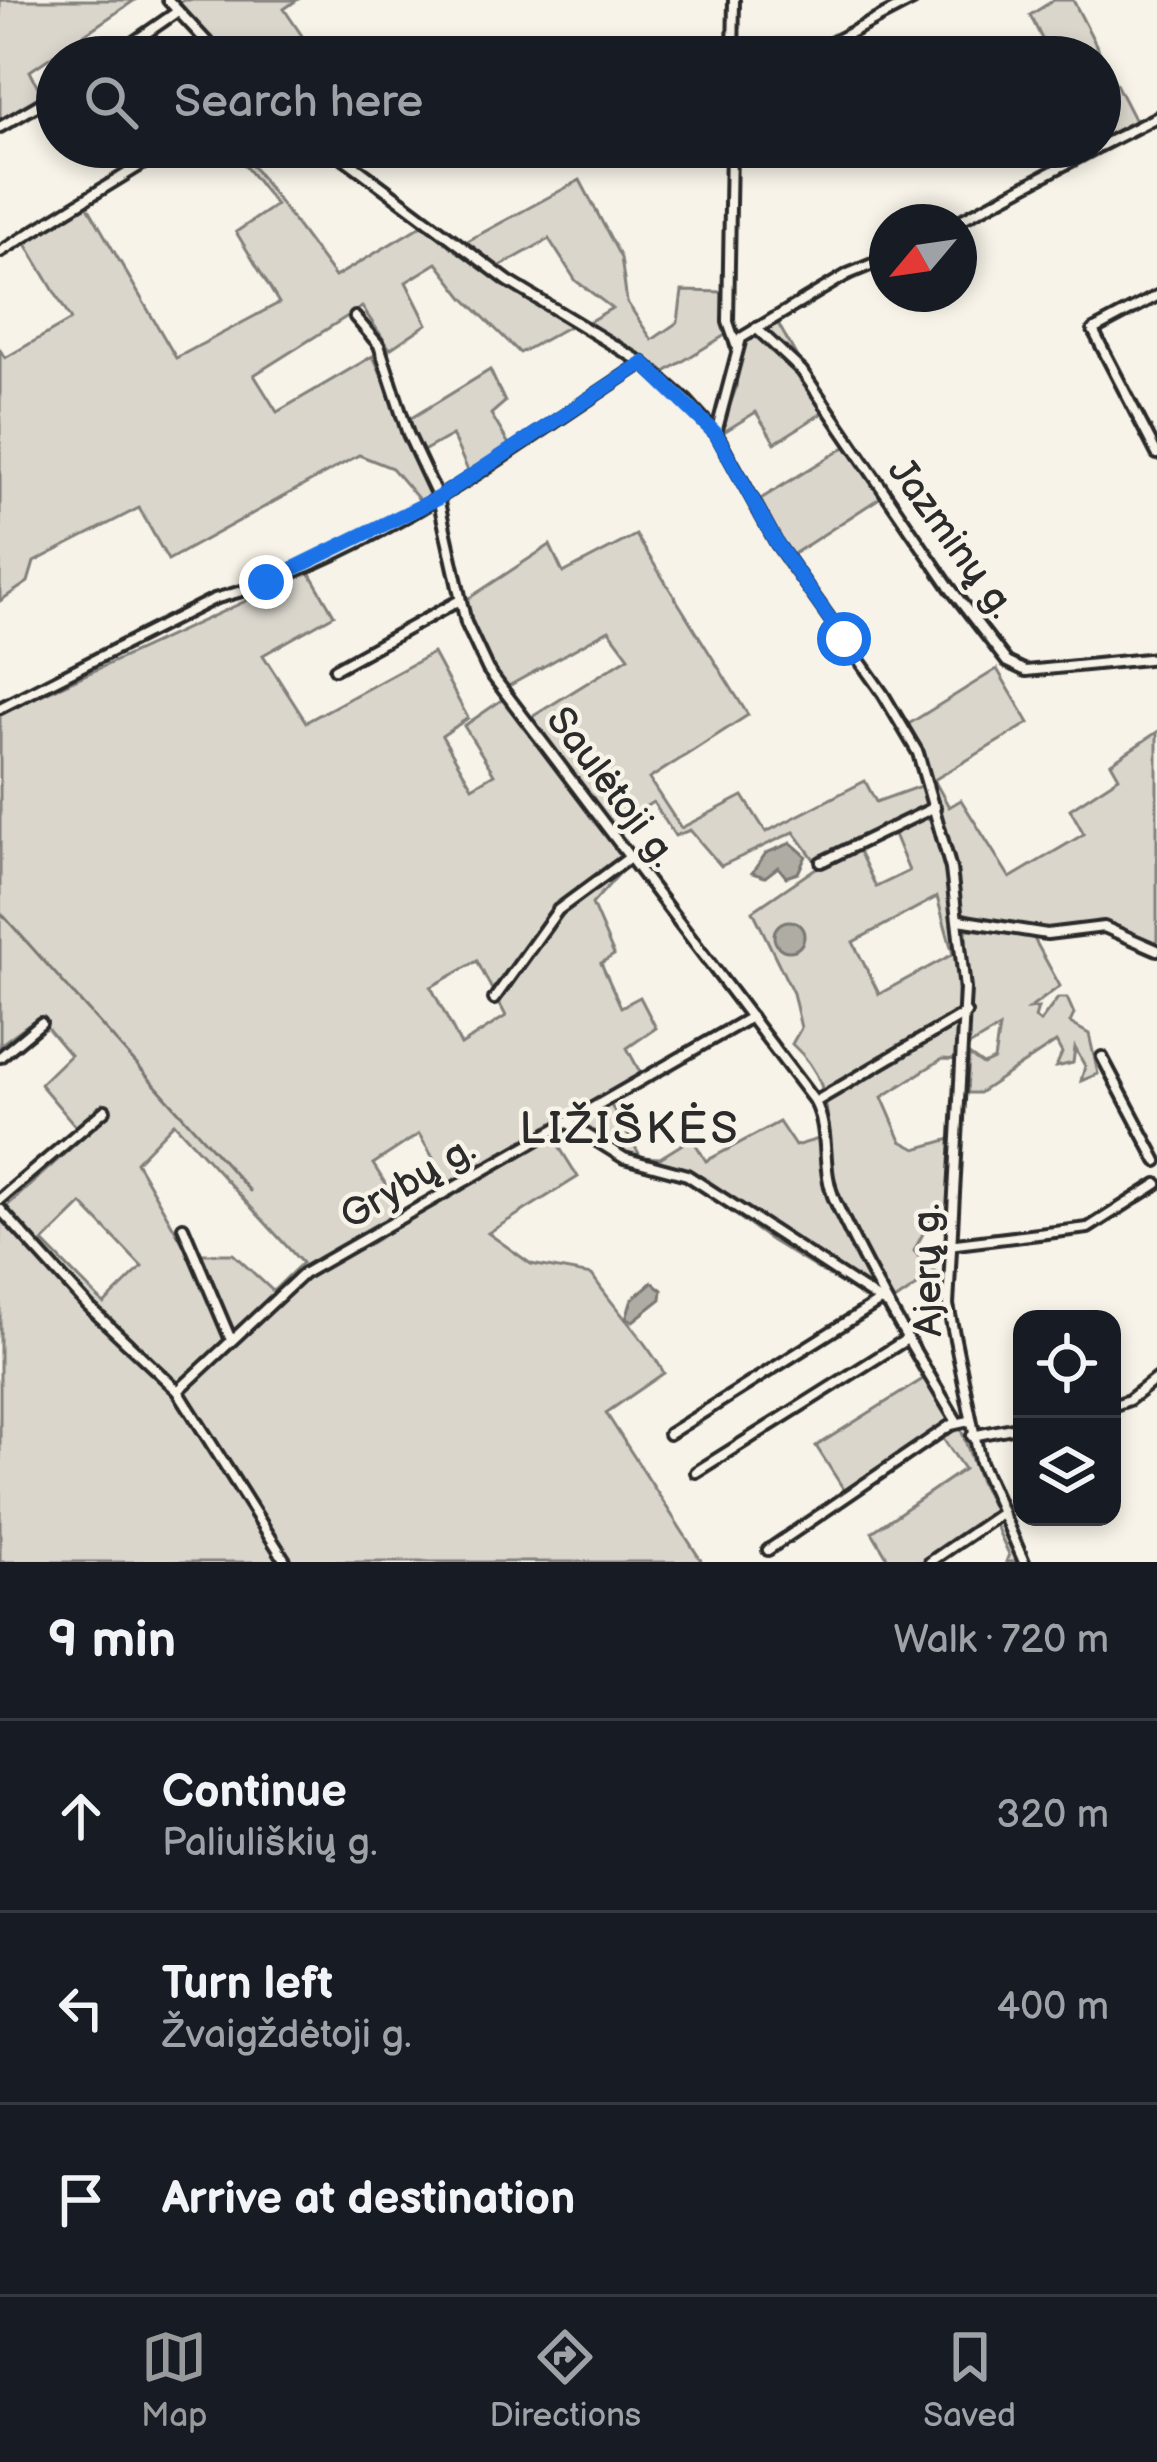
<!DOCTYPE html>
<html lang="en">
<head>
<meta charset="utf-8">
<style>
	:root { --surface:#171b24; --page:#20242c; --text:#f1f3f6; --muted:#9ea1a6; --line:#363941; --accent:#98999b }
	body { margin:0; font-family:"Balsamiq Sans",sans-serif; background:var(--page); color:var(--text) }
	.controls { position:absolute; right:36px; bottom:36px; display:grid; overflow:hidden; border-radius:24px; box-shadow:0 6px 18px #0003 }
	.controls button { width:108px; height:108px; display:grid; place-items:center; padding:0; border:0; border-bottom:3px solid var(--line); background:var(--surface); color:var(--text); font:60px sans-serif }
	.compass { position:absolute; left:869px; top:204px; width:108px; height:108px; border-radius:50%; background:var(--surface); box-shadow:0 6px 18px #0003; rotate:241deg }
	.stop { position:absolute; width:36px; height:36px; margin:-27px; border:9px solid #1a73e8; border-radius:50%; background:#fff }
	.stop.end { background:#1a73e8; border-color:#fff; box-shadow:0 3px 12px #0008 }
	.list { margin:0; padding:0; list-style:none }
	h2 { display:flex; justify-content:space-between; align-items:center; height:156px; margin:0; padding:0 48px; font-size:51px }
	h2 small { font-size:39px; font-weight:400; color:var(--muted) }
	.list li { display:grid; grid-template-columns:78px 1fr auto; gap:36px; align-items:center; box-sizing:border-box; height:192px; padding:0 48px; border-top:3px solid var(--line) }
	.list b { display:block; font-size:45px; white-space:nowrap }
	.list p { margin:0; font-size:39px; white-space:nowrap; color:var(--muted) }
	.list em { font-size:39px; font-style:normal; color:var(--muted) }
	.icon { flex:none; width:66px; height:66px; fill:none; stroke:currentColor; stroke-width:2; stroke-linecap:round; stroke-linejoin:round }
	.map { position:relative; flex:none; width:1157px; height:1562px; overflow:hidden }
	.search { position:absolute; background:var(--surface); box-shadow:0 6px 18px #0003; left:36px; right:36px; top:36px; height:132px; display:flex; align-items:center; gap:30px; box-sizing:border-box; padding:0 42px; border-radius:66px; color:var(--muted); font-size:45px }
	.sheet { height:732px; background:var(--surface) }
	nav { display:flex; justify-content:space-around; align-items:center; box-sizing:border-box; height:168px; border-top:3px solid var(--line); background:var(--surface); font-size:33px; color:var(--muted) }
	nav a { display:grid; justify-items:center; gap:6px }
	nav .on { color:var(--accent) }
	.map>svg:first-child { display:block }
	.green { fill:#dad6cc; stroke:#82807c; stroke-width:3; fill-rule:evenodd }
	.water { fill:#afaca4; stroke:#7a7874; stroke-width:3 }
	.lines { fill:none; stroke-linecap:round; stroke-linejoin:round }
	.stream { stroke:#7a7874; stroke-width:3 }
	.street-casing { stroke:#2b2b2b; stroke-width:16 }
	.street { stroke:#f7f3e8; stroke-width:8 }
	.route { stroke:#1a73e8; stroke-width:15 }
	.labels { text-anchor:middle; stroke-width:9; stroke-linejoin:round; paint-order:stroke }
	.street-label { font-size:39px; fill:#2b2b2b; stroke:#f7f3e8 }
	.quarter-label { font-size:45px; letter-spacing:3px; fill:#2b2b2b; stroke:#f7f3e8 }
</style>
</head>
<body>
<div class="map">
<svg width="1157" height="1562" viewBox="0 0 1157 1562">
	<rect width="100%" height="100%" fill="#f7f3e8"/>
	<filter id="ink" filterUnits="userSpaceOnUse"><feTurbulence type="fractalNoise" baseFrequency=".00833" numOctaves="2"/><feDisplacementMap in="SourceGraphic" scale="24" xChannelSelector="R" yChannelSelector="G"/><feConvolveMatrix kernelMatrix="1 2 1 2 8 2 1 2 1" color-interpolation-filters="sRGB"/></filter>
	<g filter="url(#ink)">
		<!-- green -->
		<g class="green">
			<path d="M0 0H135L30 71 43 97 0 121Z"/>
			<path d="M184 0H297L284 9 315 55 225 57 177 5Z"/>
			<path d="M1054 0H1073L1135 121 1100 139V57H1051L1030 15Z"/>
			<path d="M230 147H270L249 161 335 277 424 224 573 324 520 353 464 298 437 263 406 282 427 324 390 349 362 307 254 375 277 412 373 356 403 423 490 370 505 402 491 414 510 446 469 473 452 435 416 455 433 496 421 502 392 468 359 455 168 560 139 508 34 562 28 582 0 601V350L5 358 71 320 25 242 87 205 176 358 279 303 236 232 276 205Z"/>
			<path d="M580 180 621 258 627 302 652 340 678 322 682 291 725 292 727 334 662 374 585 324 612 308 576 281 549 239 497 268 462 244Z"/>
			<path d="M776 320 827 410 775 443 756 412 719 435 736 388 739 345Z"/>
			<path d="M847 446 881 497 789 557 754 503Z"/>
			<path d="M636 535 748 715 649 779 681 828 743 796 766 832 865 781 876 802 926 784 956 921 960 1060 942 1059 882 1097 901 1141 916 1149 954 1138 948 1221 933 1214 914 1251 936 1273 889 1305 955 1413 980 1482 1020 1562H1006L1009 1554 995 1524 938 1562H890L872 1532 964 1469 937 1430 846 1493 816 1446 923 1379 883 1309 772 1241 681 1176 611 1157 569 1129 553 1137 578 1177 488 1233 531 1264 592 1275C615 1310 644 1337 664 1373L606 1413 702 1562H0V1199L7 1206 84 1136 40 1084 70 1055 38 1017 0 1045V714L309 572 334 615 263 655 306 722 433 653 468 718 442 736 472 787 494 774 464 726 503 699 522 723 629 657 609 630 505 688 481 650 463 602 550 545 563 573ZM653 802 675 836 690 830 721 866 794 832 819 866 753 911 793 993 801 1028 792 1044C822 1071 827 1096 829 1136L795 1146 779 1122 706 1161 692 1138 660 1158 641 1157 605 1095 641 1074 627 1048 656 1028 640 997 621 1007 601 963 614 955 592 904 628 864 605 832ZM893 832 909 871 876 887 858 849ZM937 897 953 954 879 994 853 942ZM477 961 506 1016 461 1045 431 987ZM174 1123 302 1263 273 1291 233 1254H189L136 1162ZM419 1134 449 1185 405 1215 373 1164ZM82 1204 142 1267 104 1304 43 1242Z"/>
			<path d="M997 669 1029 723 934 780 949 807 961 800 1010 878 1084 834 1070 809 1119 777 1111 763 1157 732V946L1109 926 1048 930 987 922 961 912 928 767 907 725Z"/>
			<path d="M966 929 1032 935 1060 986 1029 1009 1038 1008 1035 1018 1040 1022 1058 998H1067L1074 1014 1070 1023 1089 1034 1098 1074 1081 1081 1085 1066 1075 1048 1073 1063 1056 1067 1062 1053 1056 1042 979 1093H967L969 1055 983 1065 994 1060 999 1028 969 1046Z"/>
		</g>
		<!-- water -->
		<g class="water">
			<path d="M791 843 806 856 798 873 786 877 778 867 765 877 752 873 766 853Z"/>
			<circle cx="789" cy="936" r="15"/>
			<path d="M652 1282 662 1290 661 1299 633 1321 626 1319 632 1299Z"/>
		</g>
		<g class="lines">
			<!-- stream -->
			<path class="stream" d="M0 912 250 1191"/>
			<defs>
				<g id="street">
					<path d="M168 0 221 57"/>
					<path d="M112 57 178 11"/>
					<path d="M733 57 734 0"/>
					<path d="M804 57 913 0"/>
					<path d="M0 127 57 94"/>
					<path d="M1100 146 1157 117"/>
					<path d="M329 147 508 281 643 363 686 400 716 433 777 544 883 694 918 753 951 869 965 989 948 1305 980 1462 1024 1562"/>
					<path d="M731 147 728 322 736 345"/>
					<path d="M957 222 1098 147"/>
					<path d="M0 252 170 147"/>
					<path d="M1157 296 1093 330 1157 454"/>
					<path d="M355 317 379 345 408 434 438 498 466 623 488 670 815 1102C831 1134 820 1167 835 1201 870 1277 914 1350 957 1422"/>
					<path d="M756 328 802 371 950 588 1007 662 1026 671 1157 658"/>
					<path d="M716 433 741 338 848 274 887 258"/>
					<path d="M335 669 460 600"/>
					<path d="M0 708 214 599C371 558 509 451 643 363"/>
					<path d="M821 862 935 807"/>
					<path d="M959 920 1047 934 1104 927 1157 950"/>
					<path d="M494 999 558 910 630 857"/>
					<path d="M0 1057 41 1023"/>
					<path d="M1102 1057 1157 1161"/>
					<path d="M815 1102 966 1013"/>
					<path d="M568 1123 624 1158 687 1175 887 1305"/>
					<path d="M0 1199 105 1110"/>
					<path d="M0 1209 88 1306 178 1391 286 1562"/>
					<path d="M183 1227 231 1340"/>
					<path d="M948 1245 1088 1228 1157 1184"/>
					<path d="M178 1391 303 1274 751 1017"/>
					<path d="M1112 1406 1129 1400 1157 1378"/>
					<path d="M669 1434 880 1301"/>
					<path d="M972 1436 1022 1426"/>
					<path d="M696 1472 907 1339"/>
					<path d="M768 1550 951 1425 969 1421"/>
					<path d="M930 1562 1000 1514"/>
				</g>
			</defs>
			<!-- street casing -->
			<use href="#street" class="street-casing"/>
			<!-- street -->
			<use href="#street" class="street"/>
		</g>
	</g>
	<g class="lines" filter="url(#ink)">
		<!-- route -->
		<path class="route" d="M266 582 438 498 643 363 716 434 777 544 844 639"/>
	</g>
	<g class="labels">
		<!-- street labels -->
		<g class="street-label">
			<text transform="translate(953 537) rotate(54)" y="14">Jazminų g.</text>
			<text transform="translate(613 786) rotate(53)" y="14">Saulėtoji g.</text>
			<text transform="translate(407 1181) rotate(-30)" y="14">Grybų g.</text>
			<text transform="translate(926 1270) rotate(-91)" y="14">Ajerų g.</text>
		</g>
		<!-- quarter labels -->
		<g class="quarter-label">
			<text x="630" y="1143">LIŽIŠKĖS</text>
		</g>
	</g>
</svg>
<div class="controls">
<button><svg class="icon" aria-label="locate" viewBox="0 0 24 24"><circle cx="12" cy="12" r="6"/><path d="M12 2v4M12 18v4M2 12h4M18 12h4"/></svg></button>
<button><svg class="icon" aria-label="layers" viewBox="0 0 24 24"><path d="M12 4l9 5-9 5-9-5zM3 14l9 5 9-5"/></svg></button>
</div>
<svg class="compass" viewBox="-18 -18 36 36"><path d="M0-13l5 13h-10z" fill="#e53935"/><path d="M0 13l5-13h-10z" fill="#9ea1a6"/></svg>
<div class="stop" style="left:844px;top:639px"></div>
<div class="stop end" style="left:266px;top:582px"></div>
<div class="search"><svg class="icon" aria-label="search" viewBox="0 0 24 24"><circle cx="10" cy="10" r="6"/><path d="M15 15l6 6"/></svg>Search here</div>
</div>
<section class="sheet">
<h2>9 min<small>Walk · 720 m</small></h2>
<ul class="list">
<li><svg class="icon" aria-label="ahead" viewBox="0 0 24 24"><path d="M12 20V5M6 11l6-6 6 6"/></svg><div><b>Continue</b><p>Paliuliškių g.</p></div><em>320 m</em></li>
<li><svg class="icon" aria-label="left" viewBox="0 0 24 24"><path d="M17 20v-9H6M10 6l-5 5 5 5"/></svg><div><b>Turn left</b><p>Žvaigždėtoji g.</p></div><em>400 m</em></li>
<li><svg class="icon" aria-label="arrive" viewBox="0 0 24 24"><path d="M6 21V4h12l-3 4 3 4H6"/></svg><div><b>Arrive at destination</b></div></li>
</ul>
</section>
<nav>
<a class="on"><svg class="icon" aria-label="map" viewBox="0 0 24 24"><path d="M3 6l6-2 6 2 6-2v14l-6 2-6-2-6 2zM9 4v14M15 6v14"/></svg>Map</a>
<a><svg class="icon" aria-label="directions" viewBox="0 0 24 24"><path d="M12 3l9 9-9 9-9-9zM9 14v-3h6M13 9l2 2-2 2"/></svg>Directions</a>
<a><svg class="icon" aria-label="saved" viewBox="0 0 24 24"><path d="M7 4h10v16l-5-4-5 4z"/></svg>Saved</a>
</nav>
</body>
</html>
